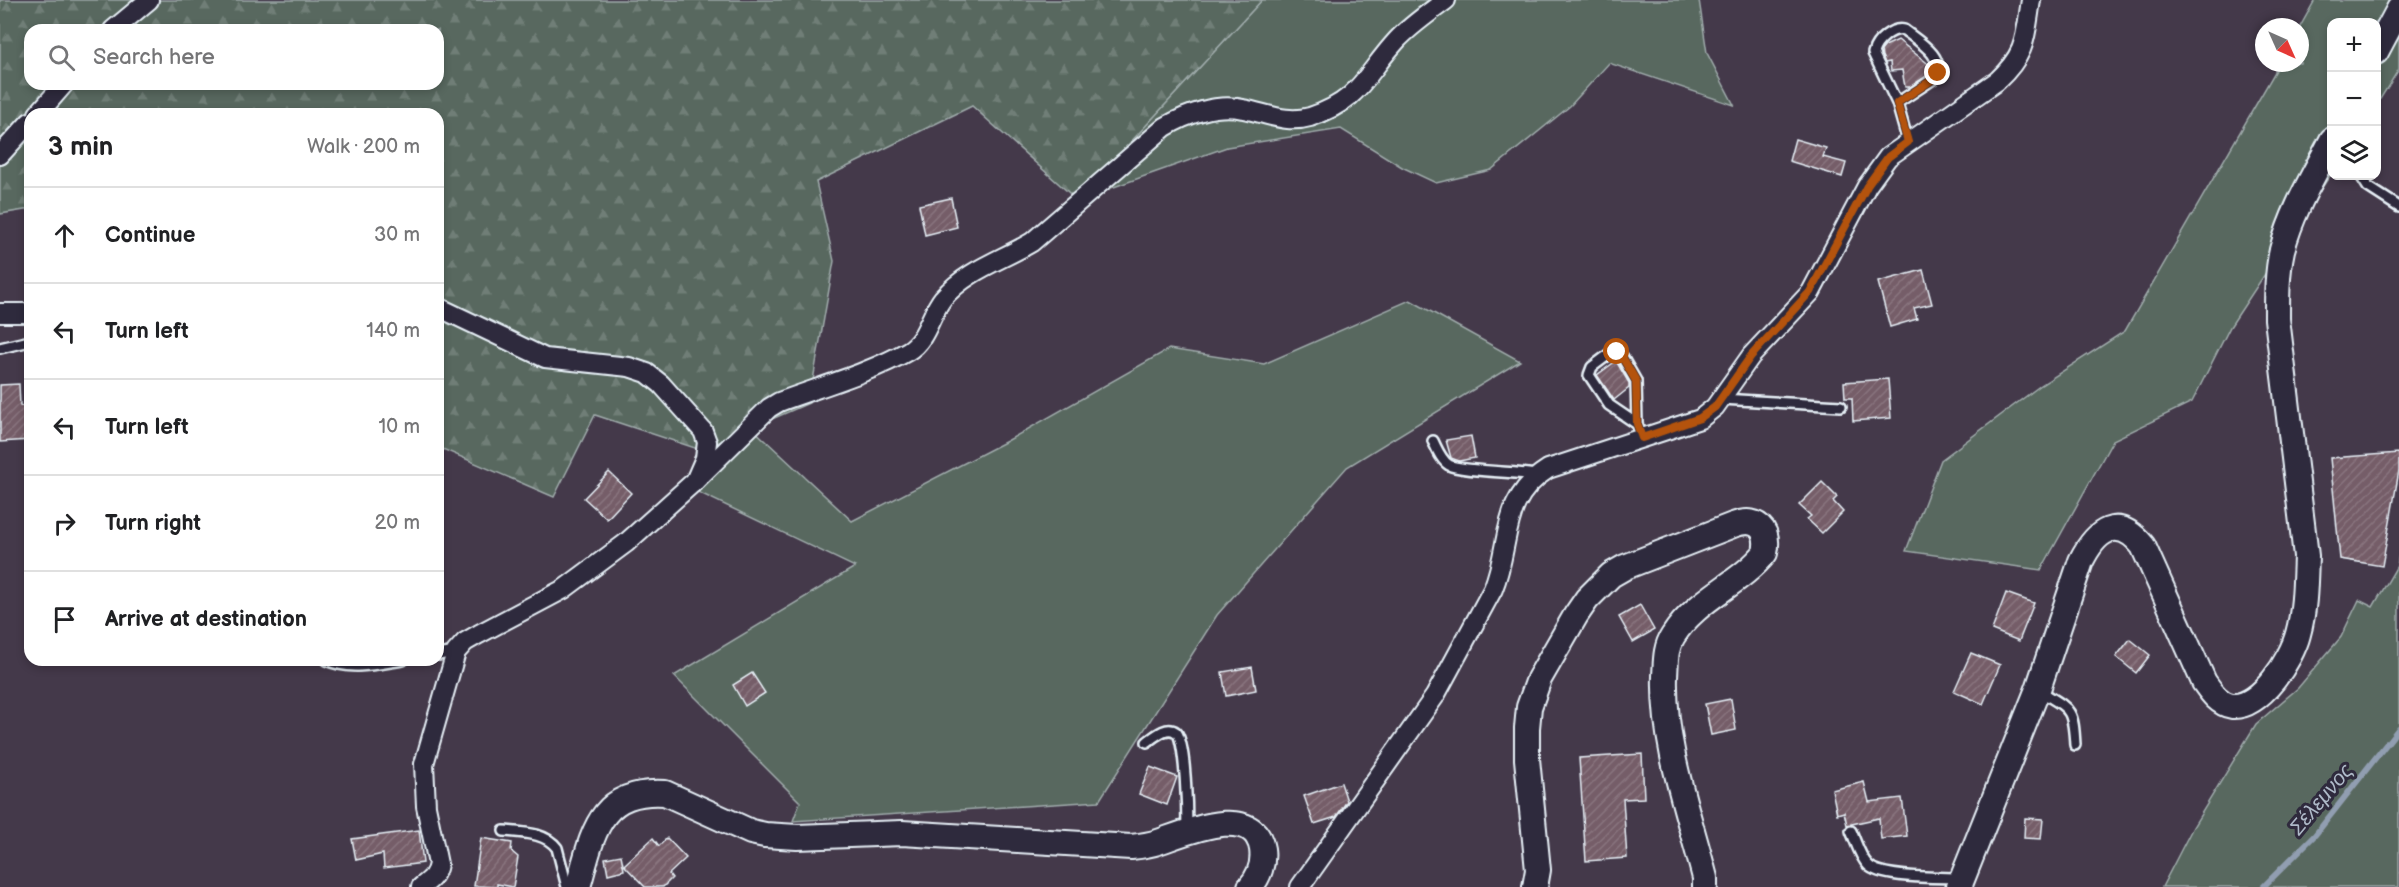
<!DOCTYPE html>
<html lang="en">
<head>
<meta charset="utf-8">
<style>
	:root { --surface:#fff; --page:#f6f6f6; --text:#202124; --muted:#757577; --line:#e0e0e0 }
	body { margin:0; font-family:"Balsamiq Sans",sans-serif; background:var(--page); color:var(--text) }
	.controls { position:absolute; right:18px; top:18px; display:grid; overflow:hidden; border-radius:12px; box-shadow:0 3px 9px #0003 }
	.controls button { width:54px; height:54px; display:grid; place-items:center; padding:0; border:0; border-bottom:2px solid var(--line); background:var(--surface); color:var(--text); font:30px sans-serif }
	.compass { position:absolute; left:2255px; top:18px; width:54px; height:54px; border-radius:50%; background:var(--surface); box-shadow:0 3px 9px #0003; rotate:135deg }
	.stop { position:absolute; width:18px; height:18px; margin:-14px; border:4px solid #b45309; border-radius:50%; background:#fff }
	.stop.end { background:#b45309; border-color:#fff; box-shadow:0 2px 6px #0008 }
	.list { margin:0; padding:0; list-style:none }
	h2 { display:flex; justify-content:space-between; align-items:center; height:78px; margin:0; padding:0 24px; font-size:26px }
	h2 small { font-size:20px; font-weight:400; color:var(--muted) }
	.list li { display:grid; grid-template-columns:39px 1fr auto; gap:18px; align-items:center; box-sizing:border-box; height:96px; padding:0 24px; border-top:2px solid var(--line) }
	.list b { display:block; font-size:22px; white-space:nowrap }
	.list em { font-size:20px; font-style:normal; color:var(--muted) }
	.icon { flex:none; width:33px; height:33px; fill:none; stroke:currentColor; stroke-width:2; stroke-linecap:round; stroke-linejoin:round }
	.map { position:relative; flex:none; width:2399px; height:887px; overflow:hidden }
	.search { position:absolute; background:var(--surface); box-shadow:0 3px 9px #0003; left:24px; top:24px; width:420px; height:66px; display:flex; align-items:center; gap:15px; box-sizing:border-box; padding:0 21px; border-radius:18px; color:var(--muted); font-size:22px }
	.panel { position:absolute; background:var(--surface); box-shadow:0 3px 9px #0003; left:24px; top:108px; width:420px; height:558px; border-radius:18px }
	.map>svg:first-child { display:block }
	.green { fill:#58685f; stroke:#a0acac; stroke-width:1.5 }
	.forest { fill:url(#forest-firs); stroke:#a0acac; stroke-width:1.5; fill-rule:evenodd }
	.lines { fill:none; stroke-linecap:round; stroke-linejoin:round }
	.stream { stroke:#919eb1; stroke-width:6 }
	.building { fill:url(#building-hatch); stroke:#e8f1f8; stroke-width:1.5 }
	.lane-casing { stroke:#e8f1f8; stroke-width:14 }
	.street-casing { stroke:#e8f1f8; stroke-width:22 }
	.secondary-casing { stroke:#e8f1f8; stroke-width:28 }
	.lane { stroke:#2f2a3d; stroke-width:9 }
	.street { stroke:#2f2a3d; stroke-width:18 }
	.secondary { stroke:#2f2a3d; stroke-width:24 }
	.route { stroke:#b45309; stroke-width:8 }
	.labels { text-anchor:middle; stroke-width:6; stroke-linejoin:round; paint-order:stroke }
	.water-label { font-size:21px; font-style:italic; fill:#aeb9c8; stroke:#2f2a3d }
</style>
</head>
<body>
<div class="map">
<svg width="2399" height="887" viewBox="0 0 2399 887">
	<defs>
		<pattern id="forest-firs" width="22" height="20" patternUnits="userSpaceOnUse" patternTransform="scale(1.5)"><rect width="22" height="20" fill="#58685f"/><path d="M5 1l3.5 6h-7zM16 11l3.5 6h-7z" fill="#707e77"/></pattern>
		<pattern id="building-hatch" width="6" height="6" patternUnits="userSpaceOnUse" patternTransform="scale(1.5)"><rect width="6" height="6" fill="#755d68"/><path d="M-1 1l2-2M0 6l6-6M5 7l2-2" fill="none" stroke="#89757e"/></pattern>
	</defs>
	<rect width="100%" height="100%" fill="#44394a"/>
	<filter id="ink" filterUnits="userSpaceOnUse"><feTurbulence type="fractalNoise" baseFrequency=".0167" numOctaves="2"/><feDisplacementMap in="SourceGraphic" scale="12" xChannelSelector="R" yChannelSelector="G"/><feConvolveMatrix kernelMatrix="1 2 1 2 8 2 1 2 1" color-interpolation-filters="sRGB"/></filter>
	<g filter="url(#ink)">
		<!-- green -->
		<g class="green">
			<path d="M1262 0H1699L1707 53 1734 105 1609 63 1570 106 1491 170 1436 183 1402 167 1341 129 1227 147 1077 200Z"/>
			<path d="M2315 0H2399V69L2377 104 2376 22H2332L2331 174 2230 327 2192 402 2113 440 2041 570 1906 551 1941 460 2041 385 2125 331 2280 63H2300V27Z"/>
			<path d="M1410 300 1520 361 1347 467 1217 615 1099 801 793 821 800 802 674 676 855 567 698 492 701 450 752 428 852 521 1007 441 1169 349 1264 364Z"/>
			<path d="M2399 554V887H2162L2193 827 2256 724 2298 688 2341 637 2359 600 2373 607 2397 566Z"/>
		</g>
		<!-- forest -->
		<path class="forest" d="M0 0H1262L1077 200 972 106 816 182 834 261 809 403 701 450 595 415 554 497 438 447V114H30V209L0 214ZM30 30H438V84H30Z"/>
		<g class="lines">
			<!-- stream -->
			<path class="stream" d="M2263 887 2315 835 2399 728"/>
		</g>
		<!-- building -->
		<g class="building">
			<path d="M1898 40 1931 66 1929 74 1910 87H1905L1902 70 1891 71 1890 62 1885 63 1882 56 1881 51 1885 46Z"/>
			<path d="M1795 139 1826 148 1823 157 1846 163 1842 177 1789 161Z"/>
			<path d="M951 198 957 227 925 235 919 205Z"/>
			<path d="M1923 270 1932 304 1914 308 1917 319 1890 327 1878 282Z"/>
			<path d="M1616 361 1629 383V388L1614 400 1597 375Z"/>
			<path d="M1888 379 1891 418 1853 421 1852 398H1845L1844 382Z"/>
			<path d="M19 384 20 406 30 405V440L0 442V385Z"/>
			<path d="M1471 436 1475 458 1459 461 1451 458 1446 440Z"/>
			<path d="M2399 453V471L2382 566 2340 559 2330 458Z"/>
			<path d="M609 472 631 493 607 519 584 498Z"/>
			<path d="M1822 482 1837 497 1833 501 1843 512 1822 533 1807 519 1811 516 1799 505Z"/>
			<path d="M2006 593 2034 603 2019 641 1992 630Z"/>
			<path d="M1640 605 1654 630 1633 642 1619 617Z"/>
			<path d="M2130 639 2150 655 2136 673 2116 657Z"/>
			<path d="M1971 653 2000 665 1983 704 1954 691Z"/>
			<path d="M1252 667 1256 690 1226 696 1222 672Z"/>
			<path d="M752 673 765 693 745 706 733 685Z"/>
			<path d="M1731 699 1736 730 1711 735 1705 704Z"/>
			<path d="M1642 754 1644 798 1623 799 1627 858 1586 861 1579 758Z"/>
			<path d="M1150 767 1177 777 1167 805 1139 794Z"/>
			<path d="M1864 782 1869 802 1902 798 1907 836 1881 839 1879 818 1847 825 1844 812 1837 814 1832 790Z"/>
			<path d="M1341 783 1347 801 1336 817 1314 824 1304 796Z"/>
			<path d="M2025 818 2043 819 2041 839 2024 838Z"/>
			<path d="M419 830 423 863 384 868 383 854 356 860 352 839Z"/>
			<path d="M481 838 512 843 511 851 518 857 513 887 497 884V887L474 886Z"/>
			<path d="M653 838 659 846 667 838 686 858 669 874 672 878 663 887H645L624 865Z"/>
			<path d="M621 855 624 870 608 874 605 858Z"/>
		</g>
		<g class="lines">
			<defs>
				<g id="lane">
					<path d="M1897 103 1935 78C1947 57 1918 41 1904 30 1892 27 1876 41 1873 53L1897 103 1908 142"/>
					<path d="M2361 176 2368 187 2399 207"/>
					<path d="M0 348 30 341"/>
					<path d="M1721 399 1841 406"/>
					<path d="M1637 424 1609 405 1589 375 1592 367 1612 352 1621 355 1636 381 1637 424 1642 438"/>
					<path d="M1433 441C1437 449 1441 460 1449 465 1458 471 1520 472 1538 475"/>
					<path d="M438 655 456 652"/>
					<path d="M326 660C351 671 377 664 403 660"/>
					<path d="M2040 691C2071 710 2073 708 2075 745"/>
					<path d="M1147 742C1155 736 1167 725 1176 732 1186 740 1187 814 1187 830"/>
					<path d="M504 831C523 833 545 832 557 848L567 887"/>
					<path d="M1851 831C1856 842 1860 857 1868 865 1880 879 1941 877 1960 878"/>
				</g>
				<g id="street">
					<path d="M113 30 149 0"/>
					<path d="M38 114 64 84"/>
					<path d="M0 155 30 122"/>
					<path d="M0 313H30"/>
					<path d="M695 481 769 408 779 402C819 387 872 372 908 351 927 340 930 314 943 298 967 270 1002 260 1032 242L1165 127C1187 114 1217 103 1243 109 1266 113 1286 124 1310 117 1361 100 1364 76 1397 40 1411 25 1429 13 1446 0"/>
					<path d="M421 887C430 880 436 876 438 864L426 806 424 764 456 652 465 642 479 634 564 589 626 543 695 481 705 458 707 442 703 431 661 384 647 373 629 367 545 358 438 307"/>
					<path d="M1300 887 1435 696 1493 589C1512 542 1499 500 1548 469L1700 419 1715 407 1751 356 1811 292 1867 186 1888 157 1997 81C2027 53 2025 38 2031 0"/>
				</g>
				<g id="secondary">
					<path d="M2376 52 2399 9"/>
					<path d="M578 887C593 834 598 789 665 793L751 832 765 835 797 837 902 833 1131 847C1140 846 1149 845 1158 842 1185 833 1254 802 1262 849 1264 863 1259 877 1250 887"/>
					<path d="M1535 887 1538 870 1527 759V728L1529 707 1539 679 1576 615 1587 599 1611 575 1625 567 1733 525C1757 516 1770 529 1765 553 1740 584 1695 600 1673 636 1665 648 1666 662 1665 676 1663 745 1688 811 1705 878V887"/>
					<path d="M1959 887 2038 689 2081 561C2096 531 2117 514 2143 546L2204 682C2211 692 2219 704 2232 706 2261 708 2292 658 2298 634 2305 609 2305 582 2306 556L2277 319C2277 295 2277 273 2282 250 2292 211 2314 175 2332 140"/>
				</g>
			</defs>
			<!-- lane casing -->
			<use href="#lane" class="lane-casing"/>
			<!-- street casing -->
			<use href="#street" class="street-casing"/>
			<!-- secondary casing -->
			<use href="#secondary" class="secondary-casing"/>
			<!-- lane -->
			<use href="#lane" class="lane"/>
			<!-- street -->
			<use href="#street" class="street"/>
			<!-- secondary -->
			<use href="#secondary" class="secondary"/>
		</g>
	</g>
	<g class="lines" filter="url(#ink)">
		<!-- route -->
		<path class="route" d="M1617 352 1621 355 1636 381 1637 424 1642 438 1700 418 1715 407 1751 356 1810 292 1867 186 1888 157 1908 142 1897 103 1935 78 1938 73"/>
	</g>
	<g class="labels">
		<!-- water labels -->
		<g class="water-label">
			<text transform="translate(2321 799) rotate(-50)" y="7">Σέλεμνος</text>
		</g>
	</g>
</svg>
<div class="controls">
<button>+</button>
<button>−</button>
<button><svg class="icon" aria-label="layers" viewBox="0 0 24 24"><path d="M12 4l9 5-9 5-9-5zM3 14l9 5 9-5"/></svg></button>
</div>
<svg class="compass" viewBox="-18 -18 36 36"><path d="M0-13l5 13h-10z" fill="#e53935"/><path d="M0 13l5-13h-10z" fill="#757577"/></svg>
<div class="stop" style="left:1617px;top:352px"></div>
<div class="stop end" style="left:1938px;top:73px"></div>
<div class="search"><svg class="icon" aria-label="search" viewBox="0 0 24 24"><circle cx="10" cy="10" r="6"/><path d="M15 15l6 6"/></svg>Search here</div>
<section class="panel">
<h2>3 min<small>Walk · 200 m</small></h2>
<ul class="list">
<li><svg class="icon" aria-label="ahead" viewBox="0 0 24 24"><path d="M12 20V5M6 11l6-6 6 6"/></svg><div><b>Continue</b></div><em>30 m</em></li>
<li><svg class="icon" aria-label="left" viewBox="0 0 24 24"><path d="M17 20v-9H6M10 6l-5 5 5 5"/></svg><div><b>Turn left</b></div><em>140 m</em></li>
<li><svg class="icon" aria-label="left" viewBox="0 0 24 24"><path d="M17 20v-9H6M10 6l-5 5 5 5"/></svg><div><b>Turn left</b></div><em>10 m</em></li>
<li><svg class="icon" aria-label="right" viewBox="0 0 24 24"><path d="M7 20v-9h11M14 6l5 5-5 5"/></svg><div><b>Turn right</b></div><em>20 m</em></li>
<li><svg class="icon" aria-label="arrive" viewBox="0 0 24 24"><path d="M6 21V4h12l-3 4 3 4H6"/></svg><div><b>Arrive at destination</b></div></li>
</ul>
</section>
</div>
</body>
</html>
